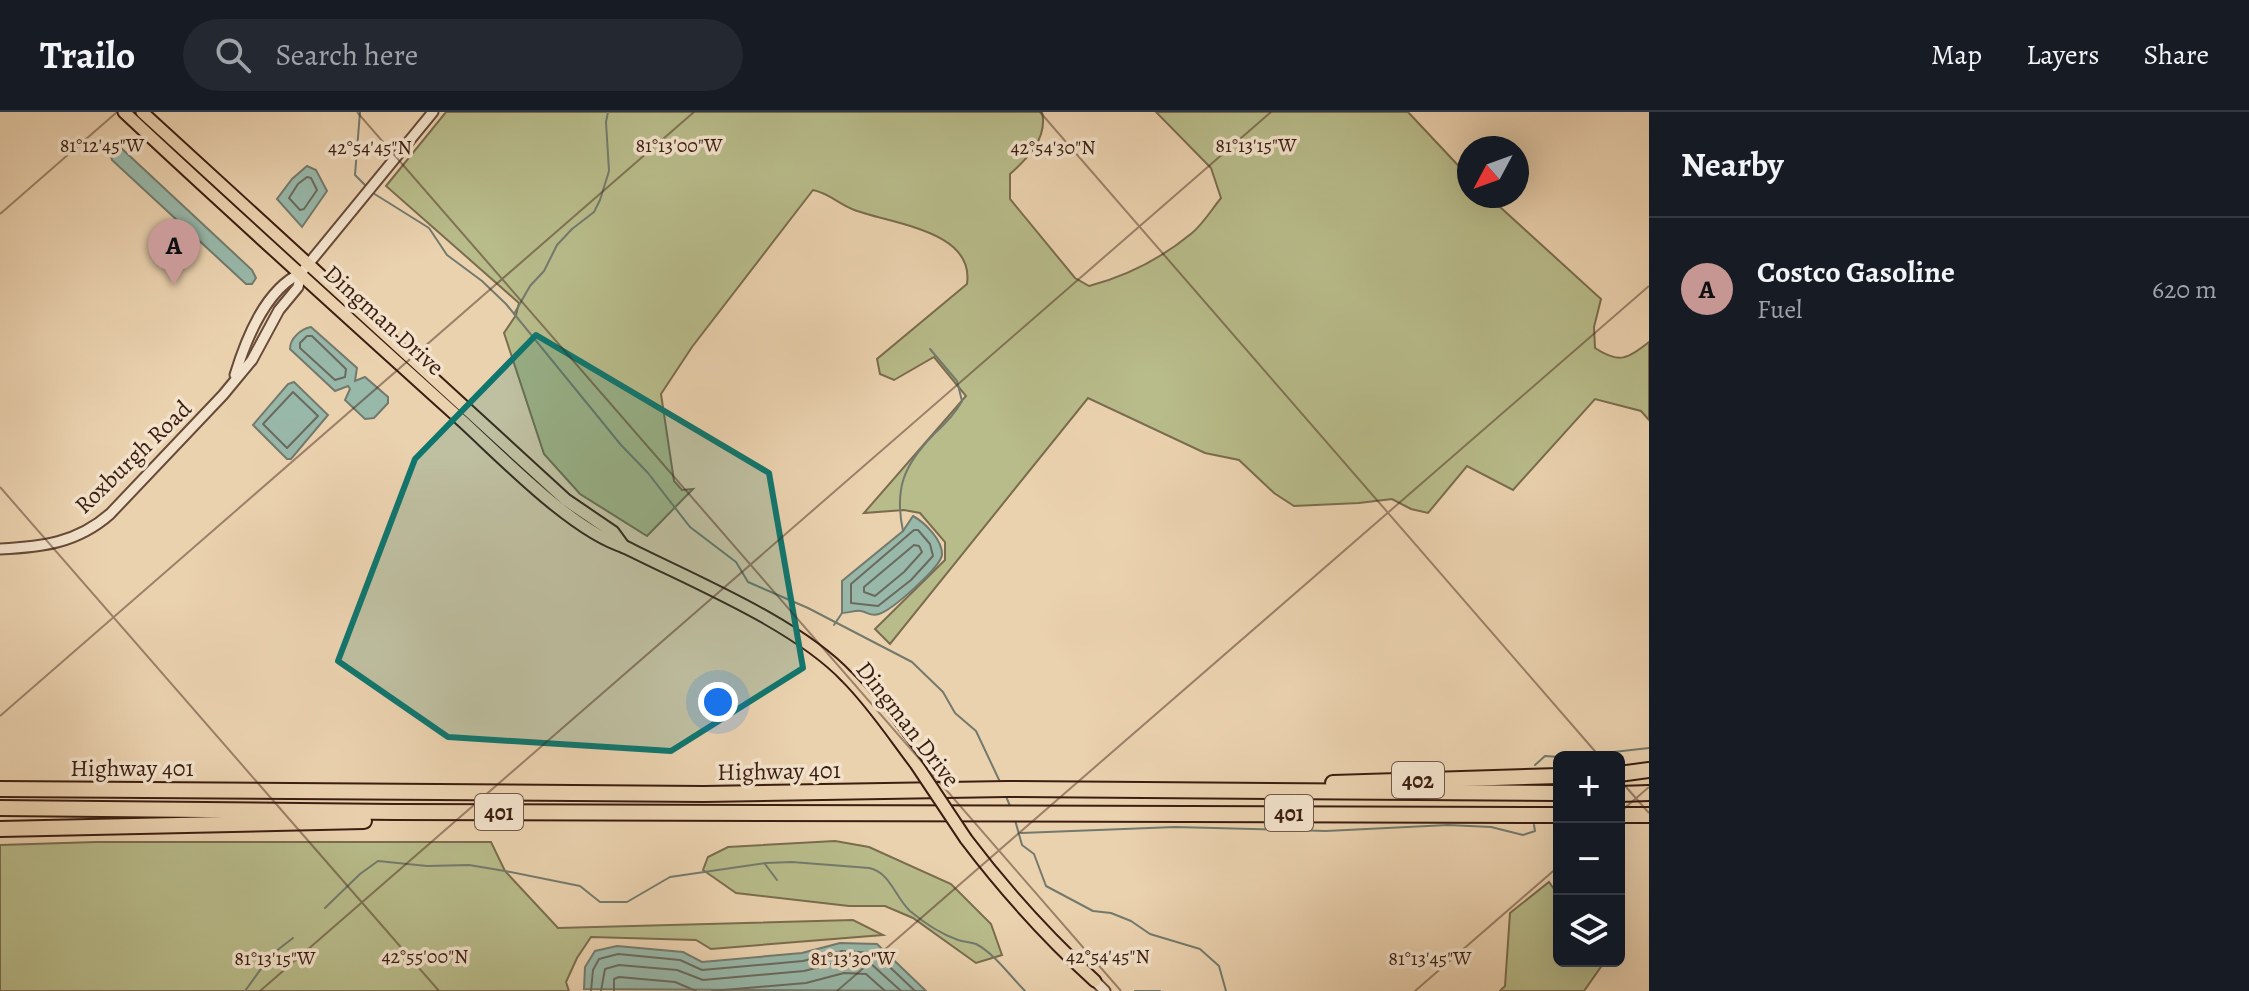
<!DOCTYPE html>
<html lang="en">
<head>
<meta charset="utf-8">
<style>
	:root { --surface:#171b24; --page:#242831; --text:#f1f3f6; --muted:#9ea1a6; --line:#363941; --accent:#c59692 }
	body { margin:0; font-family:Alegreya,serif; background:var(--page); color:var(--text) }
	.controls { position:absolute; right:24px; bottom:24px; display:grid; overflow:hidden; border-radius:12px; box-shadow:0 8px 32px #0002 }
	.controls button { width:72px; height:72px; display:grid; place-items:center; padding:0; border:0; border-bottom:2px solid var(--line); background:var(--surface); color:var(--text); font:40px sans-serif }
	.compass { position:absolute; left:1457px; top:24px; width:72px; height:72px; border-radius:50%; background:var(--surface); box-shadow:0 8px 32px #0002; rotate:229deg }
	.you { position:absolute; left:718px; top:590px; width:28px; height:28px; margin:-20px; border:6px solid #fff; border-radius:50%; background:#1a73e8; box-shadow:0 0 0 12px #1a73e833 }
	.badge { display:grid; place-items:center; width:52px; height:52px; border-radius:50%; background:var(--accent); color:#111; font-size:26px; font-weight:700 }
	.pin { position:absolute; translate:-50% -66px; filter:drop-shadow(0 2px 4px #0008) }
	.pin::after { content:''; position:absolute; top:42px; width:28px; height:24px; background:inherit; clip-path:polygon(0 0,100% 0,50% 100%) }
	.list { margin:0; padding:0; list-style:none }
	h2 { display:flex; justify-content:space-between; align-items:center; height:104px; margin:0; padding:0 32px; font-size:34px }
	h2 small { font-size:26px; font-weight:400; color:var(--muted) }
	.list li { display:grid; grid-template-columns:52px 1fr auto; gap:24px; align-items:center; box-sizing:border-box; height:144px; padding:0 32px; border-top:2px solid var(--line) }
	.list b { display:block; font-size:30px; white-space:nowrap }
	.list p { margin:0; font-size:26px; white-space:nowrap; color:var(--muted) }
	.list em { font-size:26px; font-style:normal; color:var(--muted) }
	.icon { flex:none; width:44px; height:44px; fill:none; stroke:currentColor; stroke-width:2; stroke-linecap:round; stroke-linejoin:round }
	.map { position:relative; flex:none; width:1649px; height:879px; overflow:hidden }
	header { display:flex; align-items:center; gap:48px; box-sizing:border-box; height:112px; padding:0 40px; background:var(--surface); border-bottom:2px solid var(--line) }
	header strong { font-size:38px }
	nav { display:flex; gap:44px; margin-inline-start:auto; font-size:28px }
	.search { width:560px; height:72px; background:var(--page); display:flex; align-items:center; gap:20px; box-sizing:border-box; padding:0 28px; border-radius:44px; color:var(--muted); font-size:30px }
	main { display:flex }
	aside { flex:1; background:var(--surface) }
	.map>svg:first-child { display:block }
	.green { fill:#b8bb8a; stroke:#7a6c4e; stroke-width:2 }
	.water { fill:#98b8aa; stroke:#737a6d; stroke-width:2 }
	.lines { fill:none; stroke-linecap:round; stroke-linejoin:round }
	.shore { stroke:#6a6a5e; stroke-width:2 }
	.stream { stroke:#737a6d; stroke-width:2 }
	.minor-casing { stroke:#674a38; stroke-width:13 }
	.major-casing { stroke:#3b1d11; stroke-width:15 }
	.highway-casing { stroke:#3b1d11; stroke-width:18 }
	.minor { stroke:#f2e2cb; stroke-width:9 }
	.major { stroke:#ebd2af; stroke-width:11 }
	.highway { stroke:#ebd2af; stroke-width:14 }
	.major-bridge-casing { stroke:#3b1d11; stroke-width:15; stroke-linecap:butt }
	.major-bridge { stroke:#ebd2af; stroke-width:11 }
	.marked { fill:#0f766e; fill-opacity:0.2; stroke:#0f766e; stroke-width:6; stroke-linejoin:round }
	.ticks { fill:none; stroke:#3b1d11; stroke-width:2; stroke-opacity:0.45 }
	.labels { text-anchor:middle; stroke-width:7; stroke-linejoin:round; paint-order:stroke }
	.shield { fill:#f2e2cb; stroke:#725849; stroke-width:2 }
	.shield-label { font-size:22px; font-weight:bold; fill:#3b1d11 }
	.street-label { font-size:24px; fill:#3b1d11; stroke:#f2e2cb }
	.ticks-label { font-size:20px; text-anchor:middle; fill:#3b1d11; stroke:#f2e2cb; stroke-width:7; stroke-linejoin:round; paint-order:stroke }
</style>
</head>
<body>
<header>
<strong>Trailo</strong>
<div class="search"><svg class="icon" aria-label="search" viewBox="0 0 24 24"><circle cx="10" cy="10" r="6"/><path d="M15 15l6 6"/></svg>Search here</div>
<nav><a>Map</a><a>Layers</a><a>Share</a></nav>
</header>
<main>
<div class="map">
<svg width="1649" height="879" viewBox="0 0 1649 879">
	<rect width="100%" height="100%" fill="#ebd2af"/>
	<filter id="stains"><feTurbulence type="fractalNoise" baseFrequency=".0025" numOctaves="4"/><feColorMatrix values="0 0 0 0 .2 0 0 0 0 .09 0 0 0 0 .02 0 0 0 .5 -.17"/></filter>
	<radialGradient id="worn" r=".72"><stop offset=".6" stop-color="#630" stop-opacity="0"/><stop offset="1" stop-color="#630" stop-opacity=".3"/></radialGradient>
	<!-- green -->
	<g class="green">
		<path d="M446 0H1042C1048 26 1028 46 1010 62V87L1075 166 1089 174C1127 164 1162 146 1192 121 1203 112 1212 97 1221 86L1211 56 1156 0H1408L1469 65V84H1488L1601 187 1594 215 1595 236C1619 252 1628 247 1649 230V308L1641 299 1595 287 1513 378 1467 354 1428 401 1411 397 1392 387 1359 391 1294 394 1274 381 1239 348 1205 341 1088 286 890 532 875 517 945 448V430L920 401 904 398 864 401 966 284 934 245 894 268 880 262 877 247 967 172C975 117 888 112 852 97 838 91 828 81 813 78L692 235 661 282 674 369 682 378 693 377 647 424 580 382 544 342 504 221 516 203 519 191 386 74Z"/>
		<path d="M835 729 869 735 951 772 991 812 1002 843 976 851 913 806 885 794H849L736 781 703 758 708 745 728 735Z"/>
		<path d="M96 730H491L505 759 558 816 853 808 883 823 711 837 696 828 591 825 577 846 566 870 569 879H0V733Z"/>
		<path d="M1549 770 1559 784V849H1605L1584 879H1500L1505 874 1510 801Z"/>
	</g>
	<!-- water -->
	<g class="water">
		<path d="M115 34H119L252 158 256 166 252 172H246L112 48 110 40Z"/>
		<path d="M307 54 316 58 327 79 302 115 277 87 292 67Z"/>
		<path d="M311 215 357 256 355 269 365 265 388 285V291L374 306 365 307 345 288 350 277 348 274 335 279 290 237C290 226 301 217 311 215Z"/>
		<path d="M294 270 328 303 291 347H287L253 313 288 272Z"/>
		<path d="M913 404C924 410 943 428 942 443 940 456 892 498 879 502 870 505 868 500 861 499 856 498 848 501 842 501V469L903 419Z"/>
		<path d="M840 831 877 832 926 879 584 877 585 855 595 839 617 834 683 840 702 850 802 841Z"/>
	</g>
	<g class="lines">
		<!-- shore -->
		<g class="shore">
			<path d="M307 65 311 66 317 78 304 97 300 98 289 86 298 72Z"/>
			<path d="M307 224H312L346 257 345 265 335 268 300 236V231Z"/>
			<path d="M293 280 318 304 287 336 263 312Z"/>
			<path d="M914 418H918L930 432 933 444 911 468 878 494 851 491V472Z"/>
			<path d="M914 433 919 434 922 440 904 460 875 484 864 480V475Z"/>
			<path d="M591 879 593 858 599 847 618 842 680 848 702 858 803 849 842 839 875 841 915 879"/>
			<path d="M601 879 605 857 619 853 677 858 703 868 804 859 843 849 869 850 901 879"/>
			<path d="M614 879V867L619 865 675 870 696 879"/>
			<path d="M712 879 806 871 844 861 866 862 885 879"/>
		</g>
		<!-- stream -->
		<g class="stream">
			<path d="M360 0 355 63 366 74"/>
			<path d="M373 81 429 116 447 143 482 169 506 192 621 333 648 361 690 415 736 450 748 470 808 496 912 550 943 580 955 601 976 619 1001 672"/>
			<path d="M514 202 530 174 544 159 557 133 572 117 594 100 600 88 609 59 606 10 608 0"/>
			<path d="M903 419C894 376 904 353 934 322 945 312 955 302 962 289L957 269 930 237"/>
			<path d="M834 513 842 501"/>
			<path d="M1569 645 1649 636"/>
			<path d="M1535 653 1545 644 1559 645"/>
			<path d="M1005 682 1010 694"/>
			<path d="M1015 708 1022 733 1034 742 1046 774 1093 799 1111 801 1131 809 1150 822 1200 837 1219 854 1226 879"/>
			<path d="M1021 721 1175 715 1326 719 1448 713 1491 715 1523 723 1535 719 1534 713"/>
			<path d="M765 752 777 768"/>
			<path d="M325 796 360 762 378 749 427 754 469 753 505 759 580 774 600 790H627L670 765 766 751 792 750 869 756C890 760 895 785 910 799 923 810 941 822 958 828 964 830 970 830 976 832 995 842 1010 864 1025 879"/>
			<path d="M245 879 271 843 293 826"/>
			<path d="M1135 879H1160"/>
		</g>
		<defs>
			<g id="minor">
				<path d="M235 263C246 227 265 178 301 161L433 0"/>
				<path d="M0 437C42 435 77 431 110 402L223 283 252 248 279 198 298 175 301 161"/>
				<path d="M1095 869 1105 879"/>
			</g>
			<g id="major">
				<path d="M124 0C234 103 346 204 458 305 500 343 572 419 625 435 692 469 796 511 847 565 873 591 894 623 916 652"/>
				<path d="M142 0 566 388 613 420 624 435"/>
				<path d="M966 727C1006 780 1046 824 1095 869"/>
			</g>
			<g id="highway">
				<path d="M1619 662 1649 658"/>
				<path d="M1333 671 1559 664"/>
				<path d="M0 677 704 682 1007 677 1559 681"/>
				<path d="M1619 682 1649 681"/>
				<path d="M0 696 395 700 1559 703"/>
				<path d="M1619 703H1649"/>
				<path d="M0 717 364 709"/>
			</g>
		</defs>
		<!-- minor casing -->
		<use href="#minor" class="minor-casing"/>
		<!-- major casing -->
		<use href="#major" class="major-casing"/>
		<!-- highway casing -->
		<use href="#highway" class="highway-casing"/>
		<!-- minor -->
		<use href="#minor" class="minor"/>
		<!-- major -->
		<use href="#major" class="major"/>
		<!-- highway -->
		<use href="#highway" class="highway"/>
		<defs>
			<path id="major-bridge" d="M916 652 966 727"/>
		</defs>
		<!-- major-bridge casing -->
		<use href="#major-bridge" class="major-bridge-casing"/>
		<!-- major-bridge -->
		<use href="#major-bridge" class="major-bridge"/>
	</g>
	<!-- marked area -->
	<path class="marked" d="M536 223 769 361 803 556 671 639 448 625 338 549 415 347Z"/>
	<!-- ticks -->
	<path class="ticks" d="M357 0 1121 879M1040 0 1600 645M0 102 117 0M0 375 439 879M0 604 694 0M1619 667 1649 701M1619 701 1649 675M260 879 1271 0M837 879 1649 174M1415 879 1559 754"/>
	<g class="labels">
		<!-- shield labels -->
		<g class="shield">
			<rect x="1392" y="650" width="52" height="36" rx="6"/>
			<rect x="475" y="682" width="48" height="36" rx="6"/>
			<rect x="1265" y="683" width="48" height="36" rx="6"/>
		</g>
		<g class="shield-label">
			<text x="1418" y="676">402</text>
			<text x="499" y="708">401</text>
			<text x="1289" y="709">401</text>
		</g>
		<!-- street labels -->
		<g class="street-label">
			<text transform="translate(384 208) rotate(42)" y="8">Dingman Drive</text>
			<text transform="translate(133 345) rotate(-44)" y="8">Roxburgh Road</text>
			<text transform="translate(908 612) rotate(52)" y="8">Dingman Drive</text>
			<text x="132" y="664">Highway 401</text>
			<text transform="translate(779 659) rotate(-1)" y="8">Highway 401</text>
		</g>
	</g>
	<g class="ticks-label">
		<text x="102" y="40">81°12'45"W</text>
		<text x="679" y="40">81°13'00"W</text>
		<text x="1256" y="40">81°13'15"W</text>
		<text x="370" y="42">42°54'45"N</text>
		<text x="1053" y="42">42°54'30"N</text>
		<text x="425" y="851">42°55'00"N</text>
		<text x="1108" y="851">42°54'45"N</text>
		<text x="275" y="853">81°13'15"W</text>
		<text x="853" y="853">81°13'30"W</text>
		<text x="1430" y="853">81°13'45"W</text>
	</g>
	<rect width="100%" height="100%" filter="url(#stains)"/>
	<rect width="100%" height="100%" fill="url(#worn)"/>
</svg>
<div class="controls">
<button>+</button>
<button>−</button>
<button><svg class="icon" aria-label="layers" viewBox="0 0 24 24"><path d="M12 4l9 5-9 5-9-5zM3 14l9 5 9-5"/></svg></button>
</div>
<svg class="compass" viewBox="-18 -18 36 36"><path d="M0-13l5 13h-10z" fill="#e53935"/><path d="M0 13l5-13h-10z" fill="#9ea1a6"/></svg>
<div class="you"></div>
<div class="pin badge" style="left:174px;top:173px">A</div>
</div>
<aside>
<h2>Nearby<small></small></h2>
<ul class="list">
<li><span class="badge">A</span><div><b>Costco Gasoline</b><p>Fuel</p></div><em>620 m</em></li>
</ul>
</aside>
</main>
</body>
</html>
